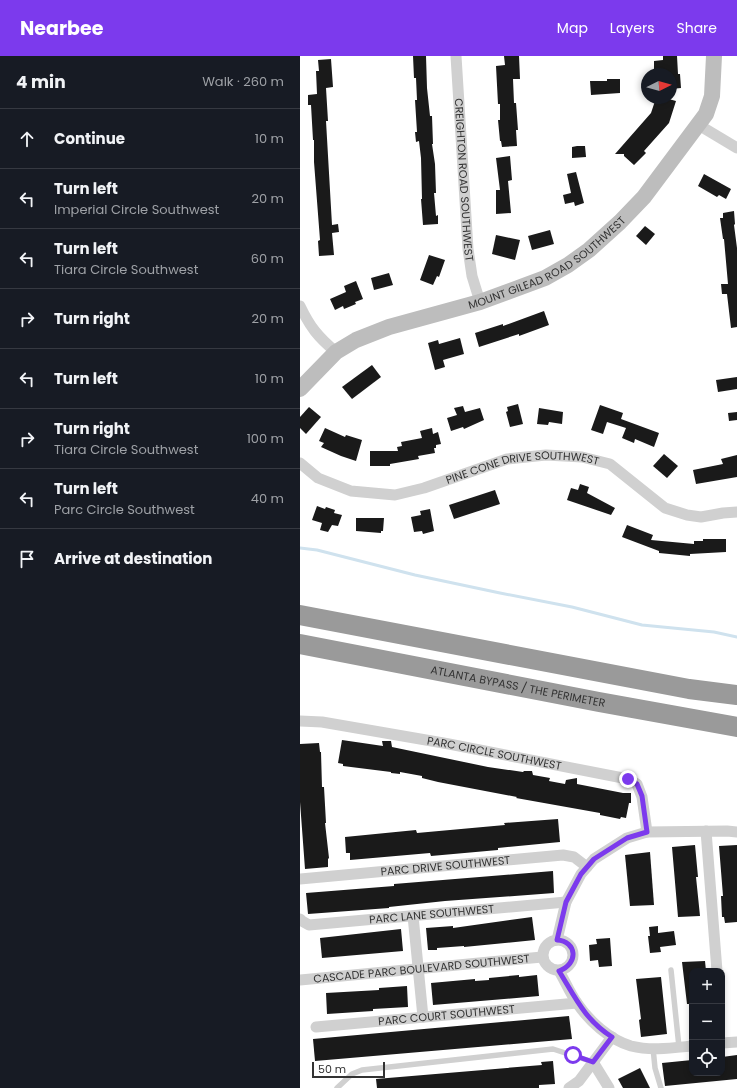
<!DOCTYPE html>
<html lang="en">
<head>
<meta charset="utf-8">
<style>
	:root { --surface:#171b24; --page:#242831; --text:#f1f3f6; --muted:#9ea1a6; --line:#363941; --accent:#7c3aed }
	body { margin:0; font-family:Poppins,sans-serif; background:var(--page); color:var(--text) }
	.controls { position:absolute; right:12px; bottom:12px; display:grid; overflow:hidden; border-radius:8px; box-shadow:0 2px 6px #0003 }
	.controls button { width:36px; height:36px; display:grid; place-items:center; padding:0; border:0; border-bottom:1px solid var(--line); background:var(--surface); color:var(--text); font:20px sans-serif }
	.compass { position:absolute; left:341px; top:12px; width:36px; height:36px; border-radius:50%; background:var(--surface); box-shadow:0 2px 6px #0003; rotate:85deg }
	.scale { position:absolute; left:12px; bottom:10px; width:73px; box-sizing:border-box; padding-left:4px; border:2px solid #333; border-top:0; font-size:11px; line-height:14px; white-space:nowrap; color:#333; -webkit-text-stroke:3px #fff; paint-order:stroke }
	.stop { position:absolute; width:12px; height:12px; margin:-9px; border:3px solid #7c3aed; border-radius:50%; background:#fff }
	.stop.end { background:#7c3aed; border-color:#fff; box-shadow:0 1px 4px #0008 }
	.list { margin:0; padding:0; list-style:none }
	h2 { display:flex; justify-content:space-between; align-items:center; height:52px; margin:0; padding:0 16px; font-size:17px }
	h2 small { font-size:13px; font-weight:400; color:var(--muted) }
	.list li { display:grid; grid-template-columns:26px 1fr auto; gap:12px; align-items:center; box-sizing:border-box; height:60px; padding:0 16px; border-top:1px solid var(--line) }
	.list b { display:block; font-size:15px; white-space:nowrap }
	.list p { margin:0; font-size:13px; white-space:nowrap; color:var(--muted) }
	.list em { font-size:13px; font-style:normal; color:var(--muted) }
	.icon { flex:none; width:22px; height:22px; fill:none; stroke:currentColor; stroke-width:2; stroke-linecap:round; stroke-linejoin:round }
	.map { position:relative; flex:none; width:437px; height:1032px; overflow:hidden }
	header { display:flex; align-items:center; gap:24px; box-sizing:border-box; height:56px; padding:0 20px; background:var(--accent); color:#fff }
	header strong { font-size:19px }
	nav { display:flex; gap:22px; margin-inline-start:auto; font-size:14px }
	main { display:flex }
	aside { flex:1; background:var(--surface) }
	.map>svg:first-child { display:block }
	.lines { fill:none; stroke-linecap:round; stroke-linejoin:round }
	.stream { stroke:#cfe2ee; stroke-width:3 }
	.building { fill:#1a1a1a }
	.lane { stroke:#d0d0d0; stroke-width:5.5 }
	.street { stroke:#d0d0d0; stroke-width:11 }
	.secondary { stroke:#bdbdbd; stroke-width:16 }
	.highway { stroke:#9a9a9a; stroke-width:20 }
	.route { stroke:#7c3aed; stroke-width:5 }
	.labels { text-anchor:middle; stroke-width:4; stroke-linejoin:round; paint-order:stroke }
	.street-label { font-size:11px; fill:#333; stroke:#fff }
</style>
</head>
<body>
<header>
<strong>Nearbee</strong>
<nav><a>Map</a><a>Layers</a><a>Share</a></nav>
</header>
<main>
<aside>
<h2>4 min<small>Walk · 260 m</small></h2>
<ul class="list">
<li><svg class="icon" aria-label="ahead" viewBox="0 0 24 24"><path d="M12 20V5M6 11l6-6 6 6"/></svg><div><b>Continue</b></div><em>10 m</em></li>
<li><svg class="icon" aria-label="left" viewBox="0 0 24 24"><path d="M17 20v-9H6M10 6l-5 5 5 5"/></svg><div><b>Turn left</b><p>Imperial Circle Southwest</p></div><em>20 m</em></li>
<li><svg class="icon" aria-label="left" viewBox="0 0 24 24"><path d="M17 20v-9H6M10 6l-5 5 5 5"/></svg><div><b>Turn left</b><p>Tiara Circle Southwest</p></div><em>60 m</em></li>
<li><svg class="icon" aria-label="right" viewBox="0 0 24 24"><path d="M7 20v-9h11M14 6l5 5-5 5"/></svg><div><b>Turn right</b></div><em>20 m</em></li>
<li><svg class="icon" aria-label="left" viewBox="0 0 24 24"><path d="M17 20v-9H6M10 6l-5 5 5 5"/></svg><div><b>Turn left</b></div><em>10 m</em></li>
<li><svg class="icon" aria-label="right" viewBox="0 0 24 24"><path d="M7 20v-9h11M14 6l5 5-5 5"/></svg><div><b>Turn right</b><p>Tiara Circle Southwest</p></div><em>100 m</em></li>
<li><svg class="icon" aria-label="left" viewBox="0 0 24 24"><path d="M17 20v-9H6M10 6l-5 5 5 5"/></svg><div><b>Turn left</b><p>Parc Circle Southwest</p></div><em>40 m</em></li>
<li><svg class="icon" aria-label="arrive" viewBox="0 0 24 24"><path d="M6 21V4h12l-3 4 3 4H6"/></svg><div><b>Arrive at destination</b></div></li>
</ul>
</aside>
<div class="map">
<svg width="437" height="1032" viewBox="0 0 437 1032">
	<rect width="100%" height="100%" fill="#fff"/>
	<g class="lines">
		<!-- stream -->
		<path class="stream" d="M0 492 17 494 115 519 200 537 272 551 342 569 414 576 437 581"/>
	</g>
	<!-- building -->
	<g class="building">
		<path d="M113 0H126L127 32 130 60H132L133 88H132L135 108 136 137H134L136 160 138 159V168L123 169 121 143H122L121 102 119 85 116 86 115 76H117L115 44H117L116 22H114Z"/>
		<path d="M204 0H219L220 23H213L214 47H216L218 74H216L217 90 202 91 201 85H200L198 64H200V48H198L196 10 205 9Z"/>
		<path d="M363 0H377L378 18H380L381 32 371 33V18H363V14L354 15V5L363 4Z"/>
		<path d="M31 3 33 31 26 32 28 65H26L32 169 38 168 39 176 32 177 34 199 19 200 18 185 20 184 14 106V84H13L11 49H8V39L17 38 16 15H19L18 4Z"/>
		<path d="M307 23H320V37L291 39 290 25H307Z"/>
		<path d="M356 42H365L376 45 369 67 344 95 346 97 334 109 324 100V98H315L351 57Z"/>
		<path d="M277 90H285L286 101 272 102V91Z"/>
		<path d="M210 100 212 124 208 125 211 157 196 158V134H200L196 102Z"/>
		<path d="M276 116 284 147 275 150 274 146 265 148 263 139 271 137 267 118Z"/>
		<path d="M404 118 431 133 426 143 419 139 417 141 398 130Z"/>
		<path d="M434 155 435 168 434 169 437 192V271L431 272 427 238H422L421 228H428L424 183H423L420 162H423V157Z"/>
		<path d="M345 170 355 178 346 189 336 180Z"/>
		<path d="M250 174 254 188 232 194 228 180Z"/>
		<path d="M196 179 220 184 215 204 192 198Z"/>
		<path d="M129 199 145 204 139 221 137 220 133 229 120 224Z"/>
		<path d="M89 217 93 229 74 234 71 222Z"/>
		<path d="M56 225 63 243 55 246 56 248 44 253 43 250 35 254 30 243 46 236 44 230Z"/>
		<path d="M244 255 249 269 219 280V278L179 291 175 277 203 268V270Z"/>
		<path d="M160 282 164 298 143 304 145 311 135 314 128 287 138 284 139 288Z"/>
		<path d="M72 309 81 321 52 343 42 331Z"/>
		<path d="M437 321V333L418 336 416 324Z"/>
		<path d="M218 348 223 368 210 371 206 356 208 355 207 351Z"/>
		<path d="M300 349 323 357 321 363 359 377 354 391 335 383 334 387 322 382 326 372 307 366 303 378 291 374Z"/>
		<path d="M163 350 165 356 180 352 184 364 164 373 163 371 151 375 147 362 157 359 154 352Z"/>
		<path d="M9 351 21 361 6 378 0 372V361Z"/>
		<path d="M239 352 263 356 262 368 249 366 248 369 237 368Z"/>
		<path d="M437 356V364L429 365 428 357Z"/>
		<path d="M25 372 45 381 46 379 62 384 56 405 41 400 21 391 24 387 19 385Z"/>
		<path d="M132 372 133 378 138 376 141 388 136 389V392H134L135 397 118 400 119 403 90 408V410H70V395H98L97 391 102 390 101 386 122 382 120 375Z"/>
		<path d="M364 398 378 410 367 422 353 410Z"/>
		<path d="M437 399V421L396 428 393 414 423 408 421 403Z"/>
		<path d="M280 428 289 431 287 437 315 452 311 459 267 444 271 432 278 434Z"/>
		<path d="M195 434 200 448 154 463 149 449Z"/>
		<path d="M17 450 25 453 26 451 35 454 34 457 42 459 38 470 32 469 28 476 20 474 22 467 12 464Z"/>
		<path d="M130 453 134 475 123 478 122 475 114 476 111 461 121 459 120 455Z"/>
		<path d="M56 462H84L83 475H81V477L56 475Z"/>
		<path d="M327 469 353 479 351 484 394 488V485H403V483H426V496L390 498V500L359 497V495L322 481Z"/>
		<path d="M42 684 83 690 82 685H91L92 691 188 711 223 716 224 715H232L233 719 250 722 249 725 265 728 266 724 277 722V728L323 737H331V747H329L326 762 321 761 320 763 300 759V757L216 742 217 741 138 726 122 722V720L100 716V718L91 717V716L43 710V708L38 707Z"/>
		<path d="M19 687 20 696H21L22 731H24L26 767H25L29 802 28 803V811L5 813 0 746V688Z"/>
		<path d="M258 763 260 786 198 792V794L131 800 130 797 50 804V797H46L45 781 116 774 117 777 205 769 204 767Z"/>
		<path d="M395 789 398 821H396L400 860 378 861 372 791Z"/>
		<path d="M437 789V866L425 867 424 861H422L421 840H423L419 790Z"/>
		<path d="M350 796 354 849 330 850 325 799Z"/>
		<path d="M253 815 254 837 145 845 89 851V852L8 858 6 837 94 830V828Z"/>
		<path d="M232 861 235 884 164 891V890L137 892V894H128L126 872 153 870V872Z"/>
		<path d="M358 870V877L374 875 376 889 360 891 361 896 350 897 348 880H350L349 871Z"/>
		<path d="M101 873 103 895 22 902 20 882Z"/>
		<path d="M310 882 312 910 299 911 298 904 290 905 289 889 297 888 296 883Z"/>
		<path d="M405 905 406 915H392V948H387L382 906Z"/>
		<path d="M219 919V921L237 919 239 940 133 949 131 927 175 923V925L189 924V922Z"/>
		<path d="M361 921 367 978 341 981 339 964 341 963 336 923Z"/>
		<path d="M107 930 108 951 73 953V955L27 958 26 937 79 934V932Z"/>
		<path d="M269 960 272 983 15 1005 13 983Z"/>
		<path d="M437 999V1023L365 1030 362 1007 392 1004V1017H423L422 1001Z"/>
		<path d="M253 1005 255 1028 239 1029V1032H77L76 1023 242 1009 241 1006Z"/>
		<path d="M340 1012 350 1032H323L318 1023Z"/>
	</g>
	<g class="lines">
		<!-- lane -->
		<g class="lane">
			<path d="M371 914 379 991"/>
			<path d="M353 992 355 1012 361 1032"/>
			<path d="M37 1032 52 1018 62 1014 253 993 293 1006"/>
		</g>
		<!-- street -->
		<g class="street">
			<path id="s1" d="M156 0 168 193 172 220 180 246"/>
			<path d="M397 68 437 92"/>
			<path d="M0 250C10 271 18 281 36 296"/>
			<path id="s2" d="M0 407 18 422 51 435 95 439 124 432 207 403 246 399 282 401 310 408 365 452 387 459 401 461 423 457 437 456"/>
			<path id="s3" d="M0 665 22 666 149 688 328 723 337 728 342 741 347 776"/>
			<path d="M406 775 417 915"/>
			<path id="s4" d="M0 823 263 799 274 801 287 811"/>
			<path d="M113 860 123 961"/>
			<path id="s5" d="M0 863 2 865 9 869 266 846"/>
			<circle cx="258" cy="899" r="15"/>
			<path d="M257 884 266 846 281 818 294 803 327 782 347 776 427 775 437 776"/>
			<path d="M259 915C265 925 270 937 277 947 289 965 310 984 331 990 351 995 372 992 392 990"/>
			<path id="s6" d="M0 924 242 901"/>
			<path id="s7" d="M16 971 277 947"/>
			<path d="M422 987 437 986"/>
			<path d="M293 1006 309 1032"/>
			<path d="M269 1032 279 1025 312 981"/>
		</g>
		<!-- secondary -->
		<path class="secondary" id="s8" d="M0 333 36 296 56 284 89 271 180 246 245 222 268 209 289 194 320 166 344 141 406 58 412 40 414 0"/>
		<!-- highway -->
		<g class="highway">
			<path d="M0 559 389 633 437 639"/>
			<path id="s9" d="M0 588 299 646 437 671"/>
		</g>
	</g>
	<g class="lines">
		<!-- route -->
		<path class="route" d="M273 999 293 1006 312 981C285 964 275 941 259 915 279 908 277 885 257 884L266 846 281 818 294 803 327 782 347 776 342 740 337 728 328 723"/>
	</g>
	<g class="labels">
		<!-- street labels -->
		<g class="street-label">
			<text dy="4" stroke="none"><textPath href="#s1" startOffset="124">CREIGHTON ROAD SOUTHWEST</textPath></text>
			<text dy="4" stroke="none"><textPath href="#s8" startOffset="283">MOUNT GILEAD ROAD SOUTHWEST</textPath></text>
			<text dy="4" stroke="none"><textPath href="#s2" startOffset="235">PINE CONE DRIVE SOUTHWEST</textPath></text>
			<text dy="4" stroke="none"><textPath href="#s9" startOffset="222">ATLANTA BYPASS / THE PERIMETER</textPath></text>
			<text dy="4" stroke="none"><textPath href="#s3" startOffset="197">PARC CIRCLE SOUTHWEST</textPath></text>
			<text dy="4" stroke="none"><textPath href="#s4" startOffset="146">PARC DRIVE SOUTHWEST</textPath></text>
			<text dy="4" stroke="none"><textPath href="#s5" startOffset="134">PARC LANE SOUTHWEST</textPath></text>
			<text dy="4" stroke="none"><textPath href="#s6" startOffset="122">CASCADE PARC BOULEVARD SOUTHWEST</textPath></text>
			<text dy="4" stroke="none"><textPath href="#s7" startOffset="131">PARC COURT SOUTHWEST</textPath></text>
		</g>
	</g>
</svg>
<div class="controls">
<button>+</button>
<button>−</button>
<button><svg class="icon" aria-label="locate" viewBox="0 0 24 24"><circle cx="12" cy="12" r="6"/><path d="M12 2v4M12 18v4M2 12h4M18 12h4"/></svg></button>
</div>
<svg class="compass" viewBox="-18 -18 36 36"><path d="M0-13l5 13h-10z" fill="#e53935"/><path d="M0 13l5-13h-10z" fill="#9ea1a6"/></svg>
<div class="scale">50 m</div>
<div class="stop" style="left:273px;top:999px"></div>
<div class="stop end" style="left:328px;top:723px"></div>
</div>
</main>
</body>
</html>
